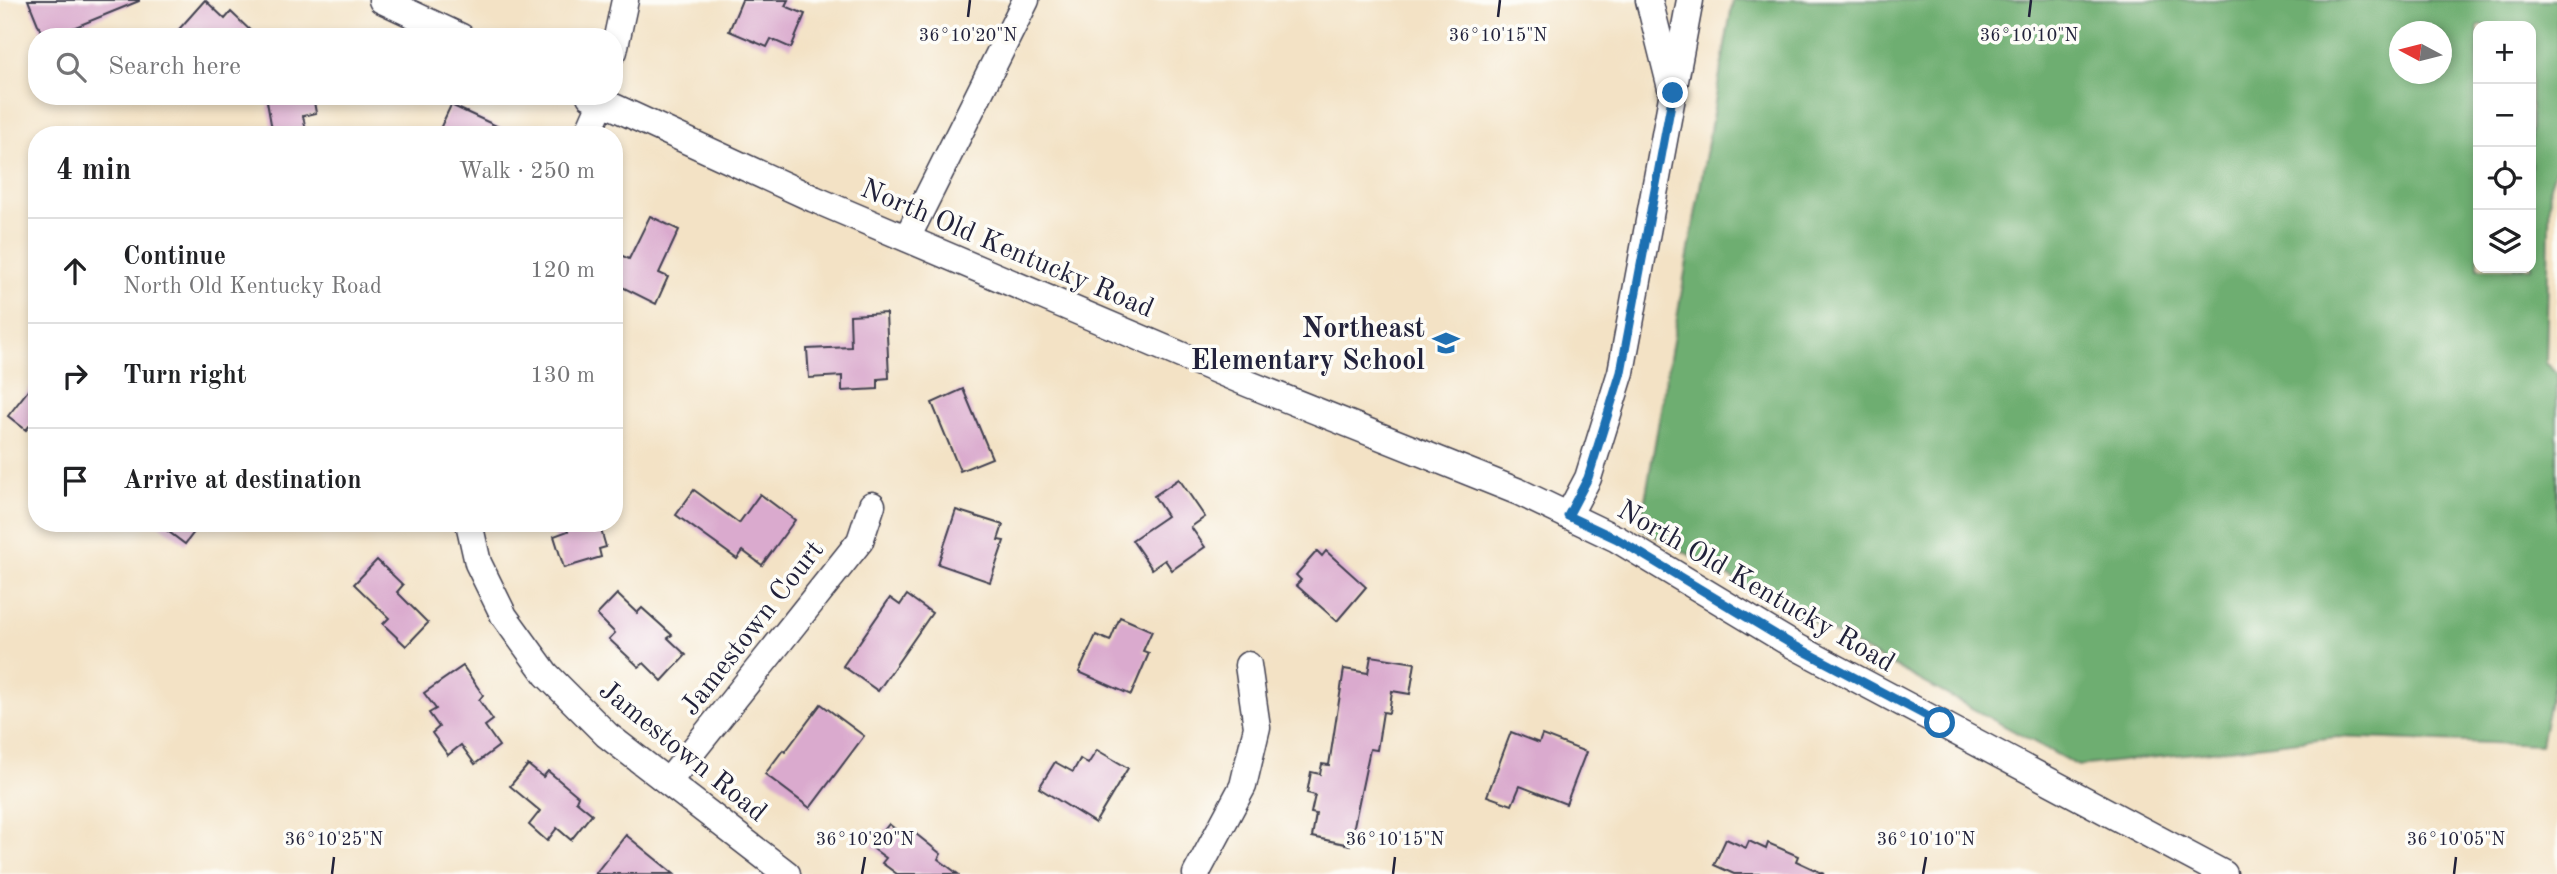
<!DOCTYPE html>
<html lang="en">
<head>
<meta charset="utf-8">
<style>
	:root { --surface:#fff; --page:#f2f2f2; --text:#202124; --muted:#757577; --line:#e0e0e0 }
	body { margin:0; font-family:"Old Standard TT",serif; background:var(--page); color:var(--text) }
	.controls { position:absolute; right:21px; top:21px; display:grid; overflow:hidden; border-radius:14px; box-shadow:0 4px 10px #0003 }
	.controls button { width:63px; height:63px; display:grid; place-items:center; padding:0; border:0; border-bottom:2px solid var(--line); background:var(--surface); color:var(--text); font:35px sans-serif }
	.compass { position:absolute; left:2389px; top:21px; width:63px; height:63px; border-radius:50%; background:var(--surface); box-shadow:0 4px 10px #0003; rotate:277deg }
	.stop { position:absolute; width:21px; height:21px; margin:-16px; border:5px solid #1f6fb2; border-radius:50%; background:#fff }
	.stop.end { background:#1f6fb2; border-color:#fff; box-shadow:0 2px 7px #0008 }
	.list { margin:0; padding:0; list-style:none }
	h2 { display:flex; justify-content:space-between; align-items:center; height:91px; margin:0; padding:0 28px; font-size:30px }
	h2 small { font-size:23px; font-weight:400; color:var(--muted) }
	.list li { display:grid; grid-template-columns:46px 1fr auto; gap:21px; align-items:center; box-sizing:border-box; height:105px; padding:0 28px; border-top:2px solid var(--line) }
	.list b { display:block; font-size:26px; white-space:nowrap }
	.list p { margin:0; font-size:23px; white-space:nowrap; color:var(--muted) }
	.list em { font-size:23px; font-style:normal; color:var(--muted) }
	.icon { flex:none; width:38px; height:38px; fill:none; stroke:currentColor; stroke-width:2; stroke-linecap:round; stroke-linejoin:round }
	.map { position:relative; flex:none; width:2557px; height:874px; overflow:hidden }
	.search { position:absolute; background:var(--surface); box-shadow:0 4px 10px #0003; left:28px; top:28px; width:595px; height:77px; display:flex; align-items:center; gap:18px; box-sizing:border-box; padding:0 24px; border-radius:28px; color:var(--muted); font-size:26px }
	.panel { position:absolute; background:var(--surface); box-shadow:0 4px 10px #0003; left:28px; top:126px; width:595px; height:406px; border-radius:28px }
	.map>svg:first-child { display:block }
	.forest { fill:#6eae71; stroke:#486856; stroke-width:2; fill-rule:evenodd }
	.building { fill:#daaace }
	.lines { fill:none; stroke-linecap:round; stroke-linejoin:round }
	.minor-casing { stroke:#413f50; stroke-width:29 }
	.minor { stroke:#fff; stroke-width:26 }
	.route { stroke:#1f6fb2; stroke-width:9 }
	.ticks { fill:none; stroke:#22223b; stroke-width:2.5 }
	.labels { text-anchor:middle; stroke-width:7; stroke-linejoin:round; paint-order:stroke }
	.street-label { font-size:28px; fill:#22223b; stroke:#fdfcf7 }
	.poi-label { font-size:28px; font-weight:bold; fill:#22223b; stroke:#fdfcf7; text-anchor:end }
	.ticks-label { font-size:18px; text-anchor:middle; fill:#22223b; stroke:#fdfcf7; stroke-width:7; stroke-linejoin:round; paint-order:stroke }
</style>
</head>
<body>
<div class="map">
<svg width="2557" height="874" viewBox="0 0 2557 874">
	<rect width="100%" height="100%" fill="#fdfcf7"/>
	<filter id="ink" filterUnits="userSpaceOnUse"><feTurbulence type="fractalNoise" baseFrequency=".0143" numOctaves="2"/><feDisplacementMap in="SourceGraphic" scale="14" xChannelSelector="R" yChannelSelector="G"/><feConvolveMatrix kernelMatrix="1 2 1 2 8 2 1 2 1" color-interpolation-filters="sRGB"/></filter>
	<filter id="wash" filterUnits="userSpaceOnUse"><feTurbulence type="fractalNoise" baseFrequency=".00686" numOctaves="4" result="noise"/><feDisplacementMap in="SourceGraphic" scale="28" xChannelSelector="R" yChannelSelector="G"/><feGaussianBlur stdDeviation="1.57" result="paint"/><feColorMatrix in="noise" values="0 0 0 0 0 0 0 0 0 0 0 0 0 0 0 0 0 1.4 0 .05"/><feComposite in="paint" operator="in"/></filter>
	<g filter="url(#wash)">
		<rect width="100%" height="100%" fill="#f3e2c5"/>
		<!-- forest -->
		<path class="forest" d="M1733 0H2557V165L2550 186 2546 363 2557 373V666L2541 745 2336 737 2078 766 1640 528ZM2478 26H2531V268H2478ZM2400 32H2442V74H2400Z"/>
		<g id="blocks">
			<!-- building -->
			<g class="building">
				<path d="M28 0H139V1L51 37H43Z"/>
				<path d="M205 0 225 19 231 12 257 37H172Z"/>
				<path d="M742 0H788L785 6 805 14 791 48 771 39 767 47 729 31Z"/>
				<path d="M266 96H313L316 113 303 116 307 135H273Z"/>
				<path d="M451 105 516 135H437Z"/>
				<path d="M650 216 679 230 659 273 668 277 656 304 614 283V252L629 259Z"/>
				<path d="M886 313 889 378 878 379V389L842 391V376L809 378 807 349 851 347 850 315Z"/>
				<path d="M37 379V417L26 430 8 416Z"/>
				<path d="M963 389 992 458 960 471 932 403Z"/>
				<path d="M1179 479 1205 517 1191 527 1205 547 1172 570 1165 560 1152 569 1132 540 1167 516 1154 496Z"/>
				<path d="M694 490 739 523 760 494 795 520 762 565 743 551 737 559 676 515Z"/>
				<path d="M956 510 1003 525 998 540 1004 541 990 582 938 564Z"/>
				<path d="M157 523H201L185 544Z"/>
				<path d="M565 523H599L606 547 599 549 601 557 564 568 554 536 568 531Z"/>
				<path d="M1317 551 1322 556 1326 551 1366 587 1337 621 1296 585 1301 580 1296 575Z"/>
				<path d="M377 560 403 585 397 592 428 623 406 646 383 624 389 618 354 584Z"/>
				<path d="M617 594 637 613 642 608 672 635 668 638 686 655 662 681 644 663 639 667 609 639 615 633 597 615Z"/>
				<path d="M907 595 932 613 878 691 843 666 890 598 900 605Z"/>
				<path d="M1120 617 1152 631 1143 651 1149 653 1131 695 1079 672 1096 635 1110 641Z"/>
				<path d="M1371 656 1415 663 1410 694 1392 691 1389 713 1383 712 1377 750 1370 749 1350 845 1312 837 1316 814 1311 813 1315 795 1307 793 1311 772 1320 774 1322 764 1329 765 1344 669 1368 673Z"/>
				<path d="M463 666 483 695 479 700 493 720 485 726 499 746 475 764 461 745 448 755 432 733 439 727 429 713 436 709 424 693Z"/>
				<path d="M821 704 864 736 810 808 765 774 783 750 785 752Z"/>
				<path d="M1511 732 1539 743 1542 735 1586 752 1566 804 1520 786 1512 805 1487 796Z"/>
				<path d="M1097 750 1128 768 1095 823 1039 788 1055 762 1073 772 1080 759 1088 764Z"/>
				<path d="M528 765 543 777 548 771 578 796 576 801 592 814 571 840 557 828 547 841 529 825 540 811 510 786Z"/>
				<path d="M889 824 906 838 911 830 941 854 938 859 958 874H897L882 863 886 858 871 847Z"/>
				<path d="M626 835 674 874H595Z"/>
				<path d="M1726 839 1746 848 1749 841 1766 849 1768 843 1798 856 1796 861 1824 874H1734L1714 865Z"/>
			</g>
		</g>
	</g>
	<g filter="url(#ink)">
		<use href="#blocks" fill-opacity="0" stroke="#413f50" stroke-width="2"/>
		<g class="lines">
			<defs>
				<g id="minor">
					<path d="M382 0 461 37"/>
					<path d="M1649 0 1671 88"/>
					<path d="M614 51 625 0"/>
					<path d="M590 96 814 199 1249 384 1519 492 1617 539 1793 645 2224 874"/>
					<path d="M587 135 604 96"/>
					<path d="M907 238 1026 0"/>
					<path d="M1568 516 1588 478 1621 372 1690 0"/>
					<path d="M469 523 478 563 504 616 546 674 607 735 787 874"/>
					<path d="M668 782 860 541 872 505"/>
					<path d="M1196 874 1243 786 1257 727 1248 665"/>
				</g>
			</defs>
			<!-- minor casing -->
			<use href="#minor" class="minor-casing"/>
			<!-- minor -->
			<use href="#minor" class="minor"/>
		</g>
	</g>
	<g class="lines" filter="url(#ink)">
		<!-- route -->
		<path class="route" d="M1673 93 1621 372 1588 478 1568 516 1617 539 1793 645 1940 723"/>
	</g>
	<!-- ticks -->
	<path class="ticks" d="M968 17 970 0M1498 17 1500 0M2029 17 2031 0M332 874 334 857M862 874 865 857M1393 874 1395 857M1923 874 1926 857M2454 874 2456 857"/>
	<!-- icons -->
	<defs>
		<symbol id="school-bare" viewBox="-9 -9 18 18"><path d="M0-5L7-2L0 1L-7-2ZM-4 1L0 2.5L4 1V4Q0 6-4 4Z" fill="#1f6fb2" stroke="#fdfcf7" stroke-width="2.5" paint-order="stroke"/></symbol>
	</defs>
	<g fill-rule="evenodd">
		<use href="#school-bare" x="1427" y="324" width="38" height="38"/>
	</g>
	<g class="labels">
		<!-- street labels -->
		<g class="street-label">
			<text transform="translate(1008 247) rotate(23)" y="10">North Old Kentucky Road</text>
			<text transform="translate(1757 585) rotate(30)" y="10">North Old Kentucky Road</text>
			<text transform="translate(751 627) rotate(-52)" y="10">Jamestown Court</text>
			<text transform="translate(684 750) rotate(39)" y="10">Jamestown Road</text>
		</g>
		<!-- poi labels -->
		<g class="poi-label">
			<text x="1425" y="337">Northeast<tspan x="1425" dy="32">Elementary School</tspan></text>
		</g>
	</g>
	<g class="ticks-label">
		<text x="968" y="41">36°10'20"N</text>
		<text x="1498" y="41">36°10'15"N</text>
		<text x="2029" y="41">36°10'10"N</text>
		<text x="334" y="845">36°10'25"N</text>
		<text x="865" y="845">36°10'20"N</text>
		<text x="1395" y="845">36°10'15"N</text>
		<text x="1926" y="845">36°10'10"N</text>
		<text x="2456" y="845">36°10'05"N</text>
	</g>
</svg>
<div class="controls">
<button>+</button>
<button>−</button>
<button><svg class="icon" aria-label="locate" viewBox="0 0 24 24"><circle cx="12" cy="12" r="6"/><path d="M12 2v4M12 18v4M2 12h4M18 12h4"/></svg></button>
<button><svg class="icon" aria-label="layers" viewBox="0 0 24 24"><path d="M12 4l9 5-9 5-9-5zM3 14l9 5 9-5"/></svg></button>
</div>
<svg class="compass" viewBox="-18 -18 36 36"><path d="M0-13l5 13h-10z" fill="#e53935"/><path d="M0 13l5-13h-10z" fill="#757577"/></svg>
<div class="stop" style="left:1940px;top:723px"></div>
<div class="stop end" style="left:1673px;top:93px"></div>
<div class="search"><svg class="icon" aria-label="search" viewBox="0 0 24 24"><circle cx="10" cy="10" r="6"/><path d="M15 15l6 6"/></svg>Search here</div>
<section class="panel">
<h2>4 min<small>Walk · 250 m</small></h2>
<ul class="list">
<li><svg class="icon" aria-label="ahead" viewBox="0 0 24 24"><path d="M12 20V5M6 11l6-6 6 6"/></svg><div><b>Continue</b><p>North Old Kentucky Road</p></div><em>120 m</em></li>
<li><svg class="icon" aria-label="right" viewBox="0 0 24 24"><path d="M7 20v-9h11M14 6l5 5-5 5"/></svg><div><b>Turn right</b></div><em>130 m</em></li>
<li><svg class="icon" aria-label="arrive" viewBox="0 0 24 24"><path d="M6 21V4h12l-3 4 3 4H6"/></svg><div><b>Arrive at destination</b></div></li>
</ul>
</section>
</div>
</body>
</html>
